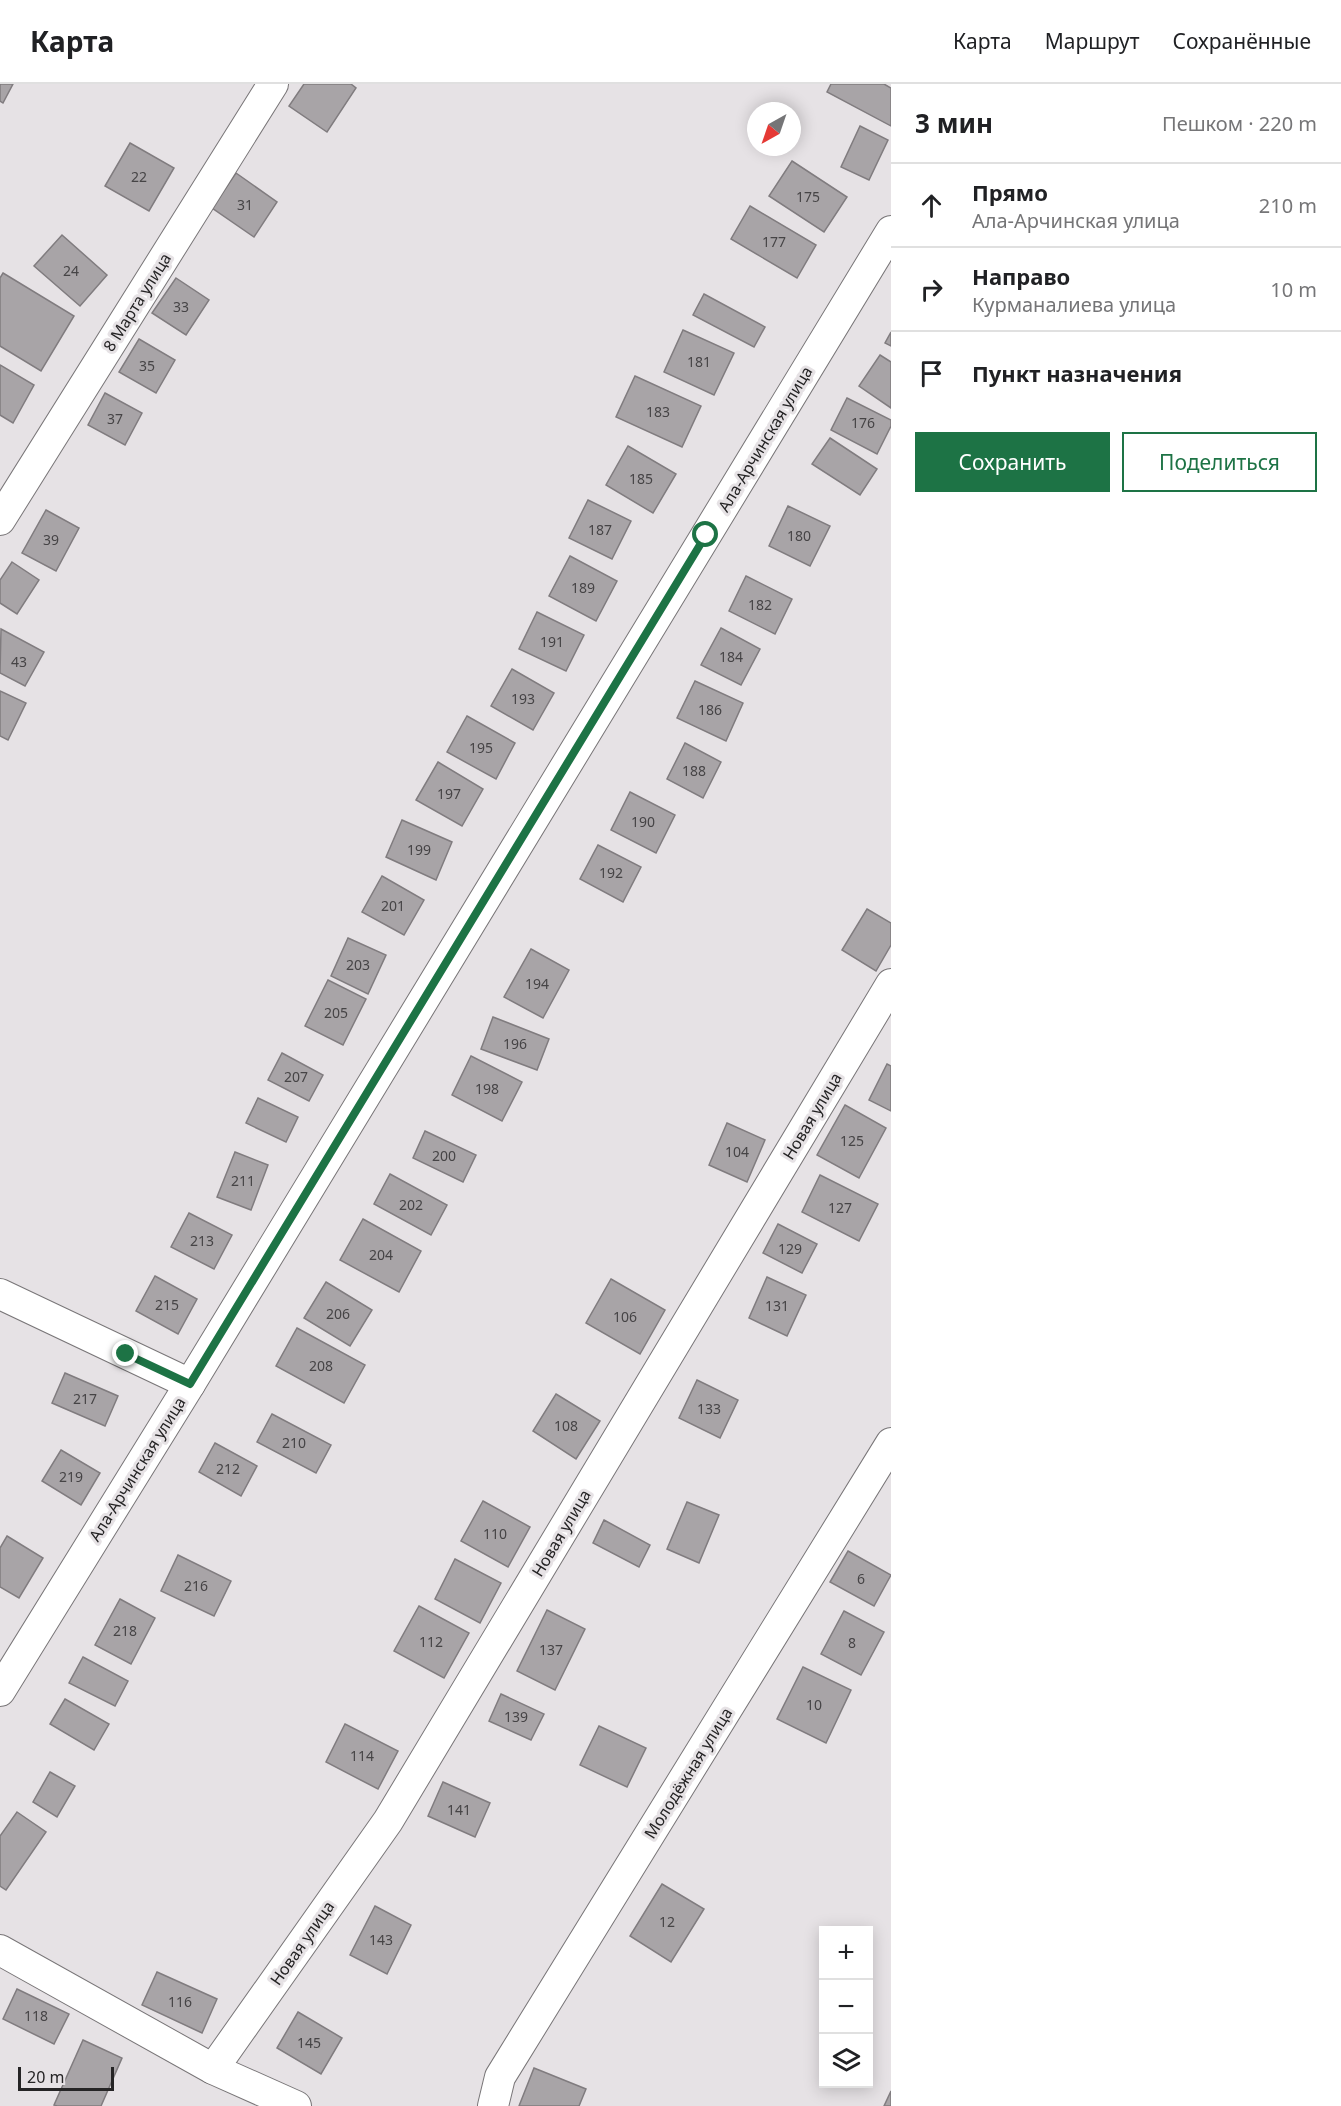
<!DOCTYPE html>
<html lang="ru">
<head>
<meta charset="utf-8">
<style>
	:root { --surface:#fff; --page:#f2f2f2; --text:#202124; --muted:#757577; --line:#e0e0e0; --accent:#1d7345 }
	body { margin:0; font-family:"Noto Sans",sans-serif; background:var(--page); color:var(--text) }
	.controls { position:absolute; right:18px; bottom:18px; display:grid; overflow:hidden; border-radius:0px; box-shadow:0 3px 15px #0003 }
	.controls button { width:54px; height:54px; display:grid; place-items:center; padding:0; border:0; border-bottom:2px solid var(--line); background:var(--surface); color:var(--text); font:30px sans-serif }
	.compass { position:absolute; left:747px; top:18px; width:54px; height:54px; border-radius:50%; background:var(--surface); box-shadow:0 3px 15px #0003; rotate:220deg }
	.scale { position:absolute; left:18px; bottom:15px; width:96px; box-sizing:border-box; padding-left:6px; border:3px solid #252425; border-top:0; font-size:16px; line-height:21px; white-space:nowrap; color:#252425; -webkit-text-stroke:4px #e6e2e5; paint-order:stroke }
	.stop { position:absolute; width:18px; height:18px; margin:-14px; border:4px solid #1d7345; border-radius:50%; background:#fff }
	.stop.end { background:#1d7345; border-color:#fff; box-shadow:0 2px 6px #0008 }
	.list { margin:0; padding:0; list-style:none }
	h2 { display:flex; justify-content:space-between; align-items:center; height:78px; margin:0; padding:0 24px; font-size:26px }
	h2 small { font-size:20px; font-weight:400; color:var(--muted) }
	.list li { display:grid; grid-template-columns:39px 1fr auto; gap:18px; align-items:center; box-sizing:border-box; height:84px; padding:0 24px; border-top:2px solid var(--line) }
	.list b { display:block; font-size:22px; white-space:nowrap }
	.list p { margin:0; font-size:20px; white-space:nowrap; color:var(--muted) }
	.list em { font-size:20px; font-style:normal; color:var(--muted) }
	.actions { display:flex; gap:12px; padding:18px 24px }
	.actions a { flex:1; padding:14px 0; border:2px solid var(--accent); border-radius:0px; text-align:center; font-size:21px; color:var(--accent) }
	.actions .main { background:var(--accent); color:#fff }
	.icon { flex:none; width:33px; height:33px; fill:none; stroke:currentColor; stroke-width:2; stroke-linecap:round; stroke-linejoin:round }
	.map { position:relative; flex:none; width:891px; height:2022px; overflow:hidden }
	header { display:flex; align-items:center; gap:36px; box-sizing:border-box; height:84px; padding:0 30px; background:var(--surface); border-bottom:2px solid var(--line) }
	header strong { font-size:28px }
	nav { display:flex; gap:33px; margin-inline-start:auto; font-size:21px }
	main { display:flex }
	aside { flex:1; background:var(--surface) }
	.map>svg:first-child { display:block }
	.building { fill:#a8a4a7; stroke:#807c7f; stroke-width:1.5 }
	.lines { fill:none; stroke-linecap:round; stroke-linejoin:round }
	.street-casing { stroke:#797678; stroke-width:32 }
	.street { stroke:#fff; stroke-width:30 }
	.route { stroke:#1d7345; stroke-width:8 }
	.labels { text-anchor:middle; stroke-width:6; stroke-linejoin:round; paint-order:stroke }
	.number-label { font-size:14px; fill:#464446 }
	.street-label { font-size:16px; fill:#252425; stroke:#e6e2e5 }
</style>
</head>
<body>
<header>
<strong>Карта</strong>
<nav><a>Карта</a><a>Маршрут</a><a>Сохранённые</a></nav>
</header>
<main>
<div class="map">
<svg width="891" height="2022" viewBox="0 0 891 2022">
	<rect width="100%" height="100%" fill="#e6e2e5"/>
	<!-- building -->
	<g class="building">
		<path d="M0 0H13L3 19 0 17Z"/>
		<path d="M304 0H351L356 4 327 48 289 22Z"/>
		<path d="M831 0H884L891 4V42L827 8Z"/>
		<path d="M860 42 888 56 869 96 841 83Z"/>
		<path d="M130 59 174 84 149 127 105 102Z"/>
		<path d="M792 77 847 113 824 148 769 112Z"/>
		<path d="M236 89 277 118 254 153 212 124Z"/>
		<path d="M750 122 816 161 797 194 731 155Z"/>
		<path d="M62 151 107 191 80 222 34 182Z"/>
		<path d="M3 189 74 232 41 287 0 262V194Z"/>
		<path d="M176 194 209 216 186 251 152 229Z"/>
		<path d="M704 210 765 243 754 263 693 231Z"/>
		<path d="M683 246 734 269 714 311 664 288Z"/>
		<path d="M891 248V262L885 259Z"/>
		<path d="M139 255 175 276 156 309 119 288Z"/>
		<path d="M880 271 891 278V324L859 302Z"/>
		<path d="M0 281 34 301 13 339 0 331Z"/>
		<path d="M635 292 701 322 682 363 616 333Z"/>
		<path d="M105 309 142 329 125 361 88 341Z"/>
		<path d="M847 314 891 336V342L877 370 831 346Z"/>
		<path d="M830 354 877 385 860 411 812 380Z"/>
		<path d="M628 362 676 390 653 429 606 401Z"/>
		<path d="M588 416 631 437 612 475 569 454Z"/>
		<path d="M788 422 830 442 810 482 769 462Z"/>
		<path d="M46 426 79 444 56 487 22 469Z"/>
		<path d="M570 472 617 497 596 537 549 512Z"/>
		<path d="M12 478 39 496 17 530 0 519V496Z"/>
		<path d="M746 492 792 515 775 550 729 527Z"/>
		<path d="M537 528 584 551 566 587 519 565Z"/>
		<path d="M721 544 760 565 741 601 701 581Z"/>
		<path d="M1 545 44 568 25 602 0 589Z"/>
		<path d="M512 585 554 609 533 646 491 622Z"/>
		<path d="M695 597 743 619 726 657 677 634Z"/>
		<path d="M0 607 26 619 8 656 0 652Z"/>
		<path d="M467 632 515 659 496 695 447 668Z"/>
		<path d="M685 659 721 678 703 714 667 695Z"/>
		<path d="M438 678 483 705 462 742 416 716Z"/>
		<path d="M630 708 675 731 656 769 611 746Z"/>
		<path d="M402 736 452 758 436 796 386 773Z"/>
		<path d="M598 761 641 783 623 818 580 795Z"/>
		<path d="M382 792 424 816 404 851 362 828Z"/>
		<path d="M867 825 891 839V861L876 887 842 866Z"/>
		<path d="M348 854 386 871 368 910 331 892Z"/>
		<path d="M531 865 569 886 543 934 504 913Z"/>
		<path d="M328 896 366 915 343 961 305 942Z"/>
		<path d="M493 933 549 955 537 986 481 965Z"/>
		<path d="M282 969 323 991 309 1017 268 996Z"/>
		<path d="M471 972 522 998 502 1037 452 1011Z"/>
		<path d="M887 980 891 982V1027L869 1016Z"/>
		<path d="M258 1014 298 1033 286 1058 246 1039Z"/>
		<path d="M845 1021 886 1044 859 1094 817 1071Z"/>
		<path d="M727 1039 765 1056 747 1098 709 1081Z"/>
		<path d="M425 1047 476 1071 463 1098 413 1074Z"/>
		<path d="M235 1068 268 1081 251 1126 217 1113Z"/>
		<path d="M390 1090 447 1121 431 1151 374 1120Z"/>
		<path d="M820 1091 878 1120 859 1157 802 1128Z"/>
		<path d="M189 1129 232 1151 214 1185 171 1163Z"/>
		<path d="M363 1135 421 1167 399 1208 340 1176Z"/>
		<path d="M778 1140 817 1160 802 1189 763 1169Z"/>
		<path d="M155 1192 197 1215 178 1250 136 1227Z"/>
		<path d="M767 1193 806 1211 787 1252 749 1234Z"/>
		<path d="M611 1195 665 1226 640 1270 586 1239Z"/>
		<path d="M326 1198 372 1226 350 1262 304 1234Z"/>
		<path d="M297 1244 365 1281 344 1319 276 1282Z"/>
		<path d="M65 1289 118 1312 105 1342 52 1319Z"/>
		<path d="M697 1296 738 1316 720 1354 679 1334Z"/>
		<path d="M556 1310 600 1337 576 1375 533 1347Z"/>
		<path d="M272 1330 331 1361 316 1389 257 1358Z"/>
		<path d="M215 1359 257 1382 241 1412 199 1388Z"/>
		<path d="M61 1366 100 1389 81 1421 42 1397Z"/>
		<path d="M483 1417 530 1443 508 1483 461 1457Z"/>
		<path d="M687 1418 719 1431 699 1479 667 1465Z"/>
		<path d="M604 1436 650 1461 639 1483 593 1459Z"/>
		<path d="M7 1452 43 1474 19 1514 0 1503V1464Z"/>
		<path d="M848 1467 891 1491 874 1522 830 1498Z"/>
		<path d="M178 1471 231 1497 214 1532 161 1507Z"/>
		<path d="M455 1475 501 1499 480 1539 435 1515Z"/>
		<path d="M120 1515 155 1534 131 1580 95 1561Z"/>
		<path d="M419 1522 469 1549 444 1594 394 1567Z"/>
		<path d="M547 1526 585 1545 555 1606 517 1587Z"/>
		<path d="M844 1527 884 1548 861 1591 821 1570Z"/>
		<path d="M83 1573 128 1597 115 1622 69 1599Z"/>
		<path d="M803 1583 851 1606 826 1659 777 1635Z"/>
		<path d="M501 1610 544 1630 531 1656 489 1637Z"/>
		<path d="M65 1615 109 1640 94 1666 50 1640Z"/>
		<path d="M345 1640 398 1667 378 1705 326 1678Z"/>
		<path d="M599 1642 646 1664 627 1703 580 1681Z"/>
		<path d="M50 1688 75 1702 57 1733 33 1718Z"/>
		<path d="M443 1698 490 1719 475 1753 428 1732Z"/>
		<path d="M17 1728 46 1748 6 1806 0 1802V1752Z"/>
		<path d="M662 1800 704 1825 671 1878 630 1852Z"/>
		<path d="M375 1822 411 1841 387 1890 350 1871Z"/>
		<path d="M157 1888 217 1915 202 1949 142 1921Z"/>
		<path d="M17 1905 69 1930 54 1960 3 1935Z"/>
		<path d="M298 1928 342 1954 321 1990 277 1964Z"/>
		<path d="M83 1956 122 1974 101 2022H57L54 2021Z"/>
		<path d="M534 1984 586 2005 579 2022H519Z"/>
		<path d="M891 2007V2022H884Z"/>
	</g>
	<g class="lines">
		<defs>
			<g id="street">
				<path d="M0 436 273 0"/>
				<path d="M0 1210 190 1300"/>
				<path d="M0 1607 190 1300 891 147"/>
				<path d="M0 1866 213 1985 296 2022"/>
				<path d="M213 1985 388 1737 891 900"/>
				<path d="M493 2022 500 1993 891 1359"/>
			</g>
		</defs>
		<!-- street casing -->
		<use href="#street" class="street-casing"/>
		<!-- street -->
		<use href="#street" class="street"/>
	</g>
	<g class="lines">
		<!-- route -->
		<path class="route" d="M126 1270 190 1300 706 451"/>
	</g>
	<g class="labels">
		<!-- number labels -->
		<g class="number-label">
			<text x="139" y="98">22</text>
			<text x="808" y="118">175</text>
			<text x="245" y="126">31</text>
			<text x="774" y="163">177</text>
			<text x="71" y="192">24</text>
			<text x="181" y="228">33</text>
			<text x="699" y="283">181</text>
			<text x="147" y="287">35</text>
			<text x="658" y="333">183</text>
			<text x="115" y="340">37</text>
			<text x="863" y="344">176</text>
			<text x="641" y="400">185</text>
			<text x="600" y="451">187</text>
			<text x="799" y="457">180</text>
			<text x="51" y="461">39</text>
			<text x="583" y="509">189</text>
			<text x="760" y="526">182</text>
			<text x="552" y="563">191</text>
			<text x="731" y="578">184</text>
			<text x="19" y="583">43</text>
			<text x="523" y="620">193</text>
			<text x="710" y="631">186</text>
			<text x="481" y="669">195</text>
			<text x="694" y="692">188</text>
			<text x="449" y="715">197</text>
			<text x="643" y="743">190</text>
			<text x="419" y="771">199</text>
			<text x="611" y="794">192</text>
			<text x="393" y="827">201</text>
			<text x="358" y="886">203</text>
			<text x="537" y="905">194</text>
			<text x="336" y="934">205</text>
			<text x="515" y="965">196</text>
			<text x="296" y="998">207</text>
			<text x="487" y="1010">198</text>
			<text x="852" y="1062">125</text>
			<text x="737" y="1073">104</text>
			<text x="444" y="1077">200</text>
			<text x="243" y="1102">211</text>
			<text x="411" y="1126">202</text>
			<text x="840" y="1129">127</text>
			<text x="202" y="1162">213</text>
			<text x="790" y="1170">129</text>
			<text x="381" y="1176">204</text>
			<text x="167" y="1226">215</text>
			<text x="777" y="1227">131</text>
			<text x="338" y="1235">206</text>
			<text x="625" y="1238">106</text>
			<text x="321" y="1287">208</text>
			<text x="85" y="1320">217</text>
			<text x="709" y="1330">133</text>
			<text x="566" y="1347">108</text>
			<text x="294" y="1364">210</text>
			<text x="228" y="1390">212</text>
			<text x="71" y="1398">219</text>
			<text x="495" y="1455">110</text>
			<text x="861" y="1500">6</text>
			<text x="196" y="1507">216</text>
			<text x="125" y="1552">218</text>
			<text x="431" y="1563">112</text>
			<text x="852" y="1564">8</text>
			<text x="551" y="1571">137</text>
			<text x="814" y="1626">10</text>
			<text x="516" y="1638">139</text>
			<text x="362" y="1677">114</text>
			<text x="459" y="1731">141</text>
			<text x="667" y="1843">12</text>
			<text x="381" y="1861">143</text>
			<text x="180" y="1923">116</text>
			<text x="36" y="1937">118</text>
			<text x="309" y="1964">145</text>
		</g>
		<!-- street labels -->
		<g class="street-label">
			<text transform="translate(137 218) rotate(-58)" y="6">8 Марта улица</text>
			<text transform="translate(765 355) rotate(-59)" y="6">Ала-Арчинская улица</text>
			<text transform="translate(812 1032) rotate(-59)" y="6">Новая улица</text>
			<text transform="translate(137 1385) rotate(-58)" y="6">Ала-Арчинская улица</text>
			<text transform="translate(561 1449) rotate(-59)" y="6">Новая улица</text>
			<text transform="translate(688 1689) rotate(-58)" y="6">Молодёжная улица</text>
			<text transform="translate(302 1859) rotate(-55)" y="6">Новая улица</text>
		</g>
	</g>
</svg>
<div class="controls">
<button>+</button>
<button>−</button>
<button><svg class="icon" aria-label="layers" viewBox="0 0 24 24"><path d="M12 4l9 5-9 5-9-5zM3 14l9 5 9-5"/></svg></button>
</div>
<svg class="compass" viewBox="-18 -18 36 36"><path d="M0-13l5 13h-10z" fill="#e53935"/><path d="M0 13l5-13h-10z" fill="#757577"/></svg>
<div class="scale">20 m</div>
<div class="stop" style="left:706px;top:451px"></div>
<div class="stop end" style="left:126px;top:1270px"></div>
</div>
<aside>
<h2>3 мин<small>Пешком · 220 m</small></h2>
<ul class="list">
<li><svg class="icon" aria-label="ahead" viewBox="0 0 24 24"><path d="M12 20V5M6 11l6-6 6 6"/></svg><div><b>Прямо</b><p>Ала-Арчинская улица</p></div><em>210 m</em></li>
<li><svg class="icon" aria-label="right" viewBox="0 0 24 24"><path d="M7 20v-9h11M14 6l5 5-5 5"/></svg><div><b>Направо</b><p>Курманалиева улица</p></div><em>10 m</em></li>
<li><svg class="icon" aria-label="arrive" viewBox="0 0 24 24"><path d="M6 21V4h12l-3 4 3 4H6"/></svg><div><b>Пункт назначения</b></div></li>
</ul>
<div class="actions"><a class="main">Сохранить</a><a>Поделиться</a></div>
</aside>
</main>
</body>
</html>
